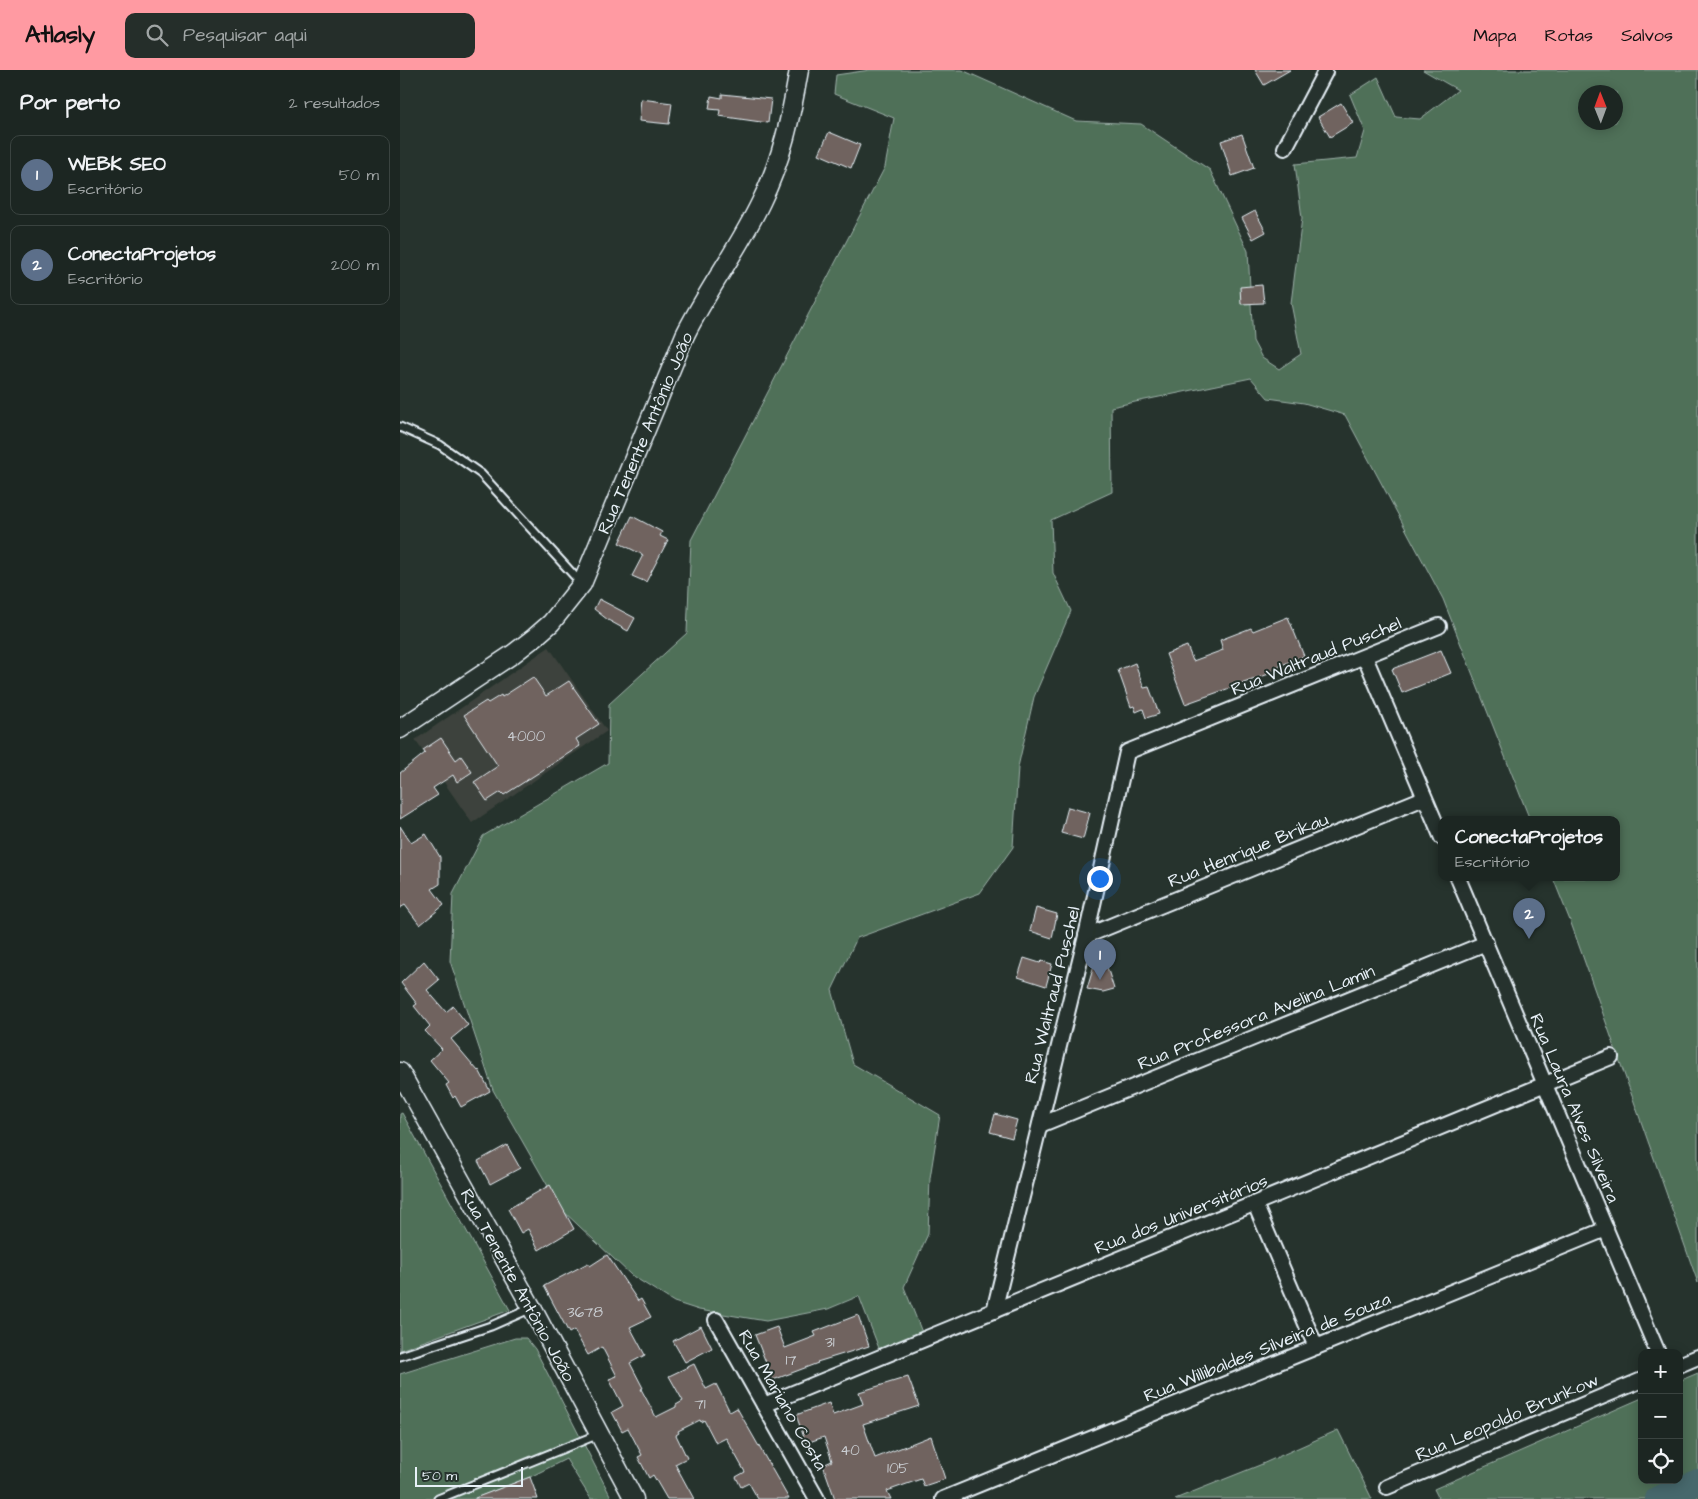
<!DOCTYPE html>
<html lang="pt">
<head>
<meta charset="utf-8">
<style>
	:root { --surface:#1c2622; --page:#252e2a; --text:#f1f3f6; --muted:#a0a5a5; --line:#3a4340; --accent:#ff9aa2 }
	body { margin:0; font-family:"Architects Daughter",sans-serif; background:var(--page); color:var(--text) }
	.controls { position:absolute; right:15px; bottom:15px; display:grid; overflow:hidden; border-radius:10px; box-shadow:0 2px 12px #0003 }
	.controls button { width:45px; height:45px; display:grid; place-items:center; padding:0; border:0; border-bottom:1px solid var(--line); background:var(--surface); color:var(--text); font:25px sans-serif }
	.compass { position:absolute; left:1178px; top:15px; width:45px; height:45px; border-radius:50%; background:var(--surface); box-shadow:0 2px 12px #0003; rotate:359deg }
	.scale { position:absolute; left:15px; bottom:12px; width:108px; box-sizing:border-box; padding-left:5px; border:2px solid #e8f1f8; border-top:0; font-size:14px; line-height:18px; white-space:nowrap; color:#e8f1f8; -webkit-text-stroke:4px #26332d; paint-order:stroke }
	.you { position:absolute; left:699px; top:808px; width:18px; height:18px; margin:-12px; border:4px solid #fff; border-radius:50%; background:#1a73e8; box-shadow:0 0 0 8px #1a73e833 }
	.badge { display:grid; place-items:center; width:32px; height:32px; border-radius:50%; background:var(--accent); color:#fff; font-size:16px; font-weight:700 }
	.pin { position:absolute; translate:-50% -41px; filter:drop-shadow(0 1px 2px #0008) }
	.pin::after { content:''; position:absolute; top:26px; width:18px; height:15px; background:inherit; clip-path:polygon(0 0,100% 0,50% 100%) }
	.popup { position:absolute; left:1038px; top:746px; width:182px; height:65px; box-sizing:border-box; display:grid; place-content:center; border-radius:10px; background:var(--surface); filter:drop-shadow(0 1px 4px #0005); font-size:16px; white-space:nowrap; color:var(--muted) }
	.popup b { font-size:19px; color:var(--text) }
	.popup::after { content:''; position:absolute; left:50%; top:100%; margin-left:-10px; border:10px solid transparent; border-top-color:var(--surface) }
	.list { margin:0; padding:0; list-style:none }
	h2 { display:flex; justify-content:space-between; align-items:center; height:65px; margin:0; padding:0 20px; font-size:21px }
	h2 small { font-size:16px; font-weight:400; color:var(--muted) }
	.list li { display:grid; grid-template-columns:32px 1fr auto; gap:15px; align-items:center; box-sizing:border-box; height:80px; margin:0 10px 10px; padding:0 10px; border:1px solid var(--line); border-radius:10px }
	.list b { display:block; font-size:19px; white-space:nowrap }
	.list p { margin:0; font-size:16px; white-space:nowrap; color:var(--muted) }
	.list em { font-size:16px; font-style:normal; color:var(--muted) }
	.icon { flex:none; width:28px; height:28px; fill:none; stroke:currentColor; stroke-width:2; stroke-linecap:round; stroke-linejoin:round }
	.map { position:relative; flex:none; width:1298px; height:1429px; overflow:hidden }
	header { display:flex; align-items:center; gap:30px; box-sizing:border-box; height:70px; padding:0 25px; background:var(--accent); color:#111 }
	header strong { font-size:24px }
	nav { display:flex; gap:28px; margin-inline-start:auto; font-size:18px }
	.search { width:350px; height:45px; background:var(--page); display:flex; align-items:center; gap:12px; box-sizing:border-box; padding:0 18px; border-radius:10px; color:var(--muted); font-size:19px }
	main { display:flex }
	aside { flex:1; background:var(--surface) }
	.map>svg:first-child { display:block }
	.built { fill:#3c423c }
	.green { fill:#4f6f58; stroke:#9cb0a8; fill-rule:evenodd }
	.lines { fill:none; stroke-linecap:round; stroke-linejoin:round }
	.river { stroke:#46686c; stroke-width:26 }
	.building { fill:#70645e; stroke:#e8f1f8 }
	.service-casing { stroke:#e8f1f8; stroke-width:11 }
	.minor-casing { stroke:#e8f1f8; stroke-width:18 }
	.tertiary-casing { stroke:#e8f1f8; stroke-width:21 }
	.service { stroke:#26332d; stroke-width:7 }
	.minor { stroke:#26332d; stroke-width:14 }
	.tertiary { stroke:#26332d; stroke-width:18 }
	.labels { text-anchor:middle; stroke-width:4; stroke-linejoin:round; paint-order:stroke }
	.number-label { font-size:15px; fill:#caced2 }
	.street-label { font-size:18px; fill:#e8f1f8; stroke:#26332d }
</style>
</head>
<body>
<header>
<strong>Atlasly</strong>
<div class="search"><svg class="icon" aria-label="search" viewBox="0 0 24 24"><circle cx="10" cy="10" r="6"/><path d="M15 15l6 6"/></svg>Pesquisar aqui</div>
<nav><a>Mapa</a><a>Rotas</a><a>Salvos</a></nav>
</header>
<main>
<aside>
<h2>Por perto<small>2 resultados</small></h2>
<ul class="list">
<li><span class="badge" style="background:#5c6f8a">1</span><div><b>WEBK SEO</b><p>Escritório</p></div><em>50 m</em></li>
<li><span class="badge" style="background:#5c6f8a">2</span><div><b>ConectaProjetos</b><p>Escritório</p></div><em>200 m</em></li>
</ul>
</aside>
<div class="map">
<svg width="1298" height="1429" viewBox="0 0 1298 1429">
	<rect width="100%" height="100%" fill="#26332d"/>
	<filter id="ink" filterUnits="userSpaceOnUse"><feTurbulence type="fractalNoise" baseFrequency=".02" numOctaves="2"/><feDisplacementMap in="SourceGraphic" scale="10" xChannelSelector="R" yChannelSelector="G"/><feConvolveMatrix kernelMatrix="1 2 1 2 8 2 1 2 1" color-interpolation-filters="sRGB"/></filter>
	<g filter="url(#ink)">
		<!-- built -->
		<path class="built" d="M149 577 207 661 72 753 15 670Z"/>
		<!-- green -->
		<g class="green">
			<path d="M470 0H562L676 51 741 54 810 100 848 181 853 271 862 288 879 299 901 284 891 233 902 148 895 94 957 88 965 61 950 25 978 7 996 47 1020 49 1058 20 1023 0H1298V1213L1171 853 1153 808H1216V750H1130L1043 529 945 345 904 333 868 328 851 308 711 337 712 422 651 450 653 503 671 541 634 627 618 697 613 777 580 823 457 868 432 920 453 994 540 1045 530 1108 528 1164 504 1217 523 1265 480 1281 459 1226 428 1239 366 1251 299 1240 274 1232 231 1205 161 1139 93 1020 50 891 53 824 83 766 208 693 209 634 287 563 291 470 485 97 494 48 434 24 436 5ZM1186 22H1216V52H1186Z"/>
			<path d="M2 1043 110 1240 0 1280V1044Z"/>
			<path d="M115 1268H126L135 1279 212 1429H191L166 1389 130 1407 73 1429H0V1304Z"/>
			<path d="M1298 1303V1429H1034L1038 1427 1034 1419 1242 1328V1410H1279V1311Z"/>
			<path d="M938 1360 972 1429H775L860 1395Z"/>
		</g>
		<g class="lines">
			<!-- river -->
			<path class="river" d="M1258 1429 1298 1412"/>
		</g>
		<!-- building -->
		<g class="building">
			<path d="M855 0H890L864 15Z"/>
			<path d="M322 24 371 29 368 53 319 46 320 40 309 39 311 26 322 28Z"/>
			<path d="M241 29 272 33 269 54 239 51Z"/>
			<path d="M941 33 953 53 930 67 918 47Z"/>
			<path d="M429 62 460 75 451 98 419 84Z"/>
			<path d="M842 64 854 98 832 106 821 71Z"/>
			<path d="M855 141 866 162 853 169 842 148Z"/>
			<path d="M862 215 864 233 841 234 840 217Z"/>
			<path d="M232 446 262 462 260 466 268 470 246 512 232 506 243 485 219 473Z"/>
			<path d="M199 529 235 548 228 561 208 550 194 539Z"/>
			<path d="M888 547 904 586 879 596 880 600 785 634 766 584 787 576 793 591 823 580 820 570 851 558 853 561Z"/>
			<path d="M1041 580 1051 603 1002 623 992 599Z"/>
			<path d="M735 593 744 618 749 617 759 644 746 648 743 639 736 642 734 636 731 637 718 600Z"/>
			<path d="M133 607 146 626 169 611 199 654 176 669 180 676 104 725 101 722 87 731 74 712 98 696 64 645 86 631 88 633 101 625 102 627Z"/>
			<path d="M41 668 56 690 61 686 72 702 57 712 53 705 33 718 38 725 0 749V703L25 683 23 680Z"/>
			<path d="M668 737 690 743 683 769 661 763Z"/>
			<path d="M0 756 11 773 26 764 40 787V814L32 819 44 835 20 855 5 835 0 838Z"/>
			<path d="M636 838 657 844 652 868 630 861Z"/>
			<path d="M700 875 714 919 703 922 687 919Z"/>
			<path d="M624 888 640 893 642 891 652 894 646 916 618 907Z"/>
			<path d="M24 891 39 910 27 920 46 942 53 936 68 955 51 969 78 1001 79 1000 90 1021 61 1037 55 1026 53 1028 46 1015 49 1013 30 990 42 979 25 961 30 956 14 936 17 934 1 913Z"/>
			<path d="M595 1044 617 1050 612 1068 590 1062Z"/>
			<path d="M107 1075 120 1098 90 1114 78 1091Z"/>
			<path d="M150 1115 174 1159 139 1180 128 1159 121 1163 108 1139Z"/>
			<path d="M207 1185 238 1231 241 1229 251 1247 230 1257 245 1285 230 1293 243 1318 241 1319 256 1347 276 1337V1335L283 1331 269 1306 294 1294 306 1319 316 1314 330 1342 337 1338 389 1429H358L349 1413 341 1417 336 1407 345 1402 326 1368 316 1373 304 1350 301 1352 300 1350 278 1361 279 1363 276 1365 287 1388 275 1394 294 1429H267L253 1405 249 1408 238 1387 242 1385 228 1358 222 1361 212 1342 223 1336 209 1309 217 1306 202 1277 188 1285 174 1260 169 1263 144 1216 188 1193 190 1196Z"/>
			<path d="M458 1245 469 1276 417 1292 418 1293 373 1310 355 1265 377 1257 385 1278 416 1266 414 1262Z"/>
			<path d="M301 1256 312 1278 285 1292 273 1271Z"/>
			<path d="M508 1307 519 1336 463 1354 475 1388 531 1366 545 1409 524 1416 521 1409 487 1421 491 1429H435L423 1395 432 1391 424 1367 406 1373 396 1345 429 1333 433 1345 463 1334 459 1322Z"/>
			<path d="M130 1407 138 1429H75V1428Z"/>
		</g>
		<g class="lines">
			<defs>
				<g id="service">
					<path d="M0 357 40 375 81 404 181 513"/>
					<path d="M0 1286 91 1256 132 1238"/>
					<path d="M38 1429 199 1364"/>
				</g>
				<g id="minor">
					<path d="M885 78 925 2 924 0"/>
					<path d="M965 587 1042 768"/>
					<path d="M1058 808 1258 1283"/>
					<path d="M686 866 1024 728"/>
					<path d="M640 1055 1086 873"/>
					<path d="M855 1134 916 1277"/>
					<path d="M594 1241 686 866 727 682 1039 556"/>
					<path d="M316 1250 417 1429"/>
					<path d="M1279 1295 1298 1287"/>
					<path d="M364 1335 1211 987"/>
					<path d="M987 1417 1242 1310"/>
					<path d="M543 1429 1206 1159"/>
				</g>
				<g id="tertiary">
					<path d="M0 659 113 584 135 567 151 553 182 514 285 265C308 219 339 178 361 132 382 90 391 46 399 0"/>
					<path d="M0 1002 132 1238 234 1429"/>
				</g>
			</defs>
			<!-- service casing -->
			<use href="#service" class="service-casing"/>
			<!-- minor casing -->
			<use href="#minor" class="minor-casing"/>
			<!-- tertiary casing -->
			<use href="#tertiary" class="tertiary-casing"/>
			<!-- service -->
			<use href="#service" class="service"/>
			<!-- minor -->
			<use href="#minor" class="minor"/>
			<!-- tertiary -->
			<use href="#tertiary" class="tertiary"/>
		</g>
	</g>
	<g class="labels">
		<!-- number labels -->
		<g class="number-label">
			<text x="126" y="671">4000</text>
			<text x="185" y="1247">3678</text>
			<text x="430" y="1277">31</text>
			<text x="391" y="1295">17</text>
			<text x="300" y="1339">71</text>
			<text x="450" y="1385">40</text>
			<text x="498" y="1403">105</text>
		</g>
		<!-- street labels -->
		<g class="street-label">
			<text transform="translate(245 363) rotate(-67)" y="6">Rua Tenente Antônio João</text>
			<text transform="translate(916 586) rotate(-22)" y="6">Rua Waltraud Puschel</text>
			<text transform="translate(848 780) rotate(-22)" y="6">Rua Henrique Brikau</text>
			<text transform="translate(652 925) rotate(-76)" y="6">Rua Waltraud Puschel</text>
			<text transform="translate(856 947) rotate(-22)" y="6">Rua Professora Avelina Lamin</text>
			<text transform="translate(1175 1038) rotate(67)" y="6">Rua Laura Alves Silveira</text>
			<text transform="translate(781 1144) rotate(-22)" y="6">Rua dos Universitários</text>
			<text transform="translate(118 1215) rotate(61)" y="6">Rua Tenente Antônio João</text>
			<text transform="translate(867 1277) rotate(-22)" y="6">Rua Willibaldes Silveira de Souza</text>
			<text transform="translate(383 1330) rotate(60)" y="6">Rua Mariano Costa</text>
			<text transform="translate(1107 1347) rotate(-23)" y="6">Rua Leopoldo Brunkow</text>
		</g>
	</g>
</svg>
<div class="controls">
<button>+</button>
<button>−</button>
<button><svg class="icon" aria-label="locate" viewBox="0 0 24 24"><circle cx="12" cy="12" r="6"/><path d="M12 2v4M12 18v4M2 12h4M18 12h4"/></svg></button>
</div>
<svg class="compass" viewBox="-18 -18 36 36"><path d="M0-13l5 13h-10z" fill="#e53935"/><path d="M0 13l5-13h-10z" fill="#a0a5a5"/></svg>
<div class="scale">50 m</div>
<div class="you"></div>
<div class="pin badge" style="left:700px;top:910px;background:#5c6f8a">1</div>
<div class="pin badge" style="left:1129px;top:869px;background:#5c6f8a">2</div>
<div class="popup"><b>ConectaProjetos</b>Escritório</div>
</div>
</main>
</body>
</html>
